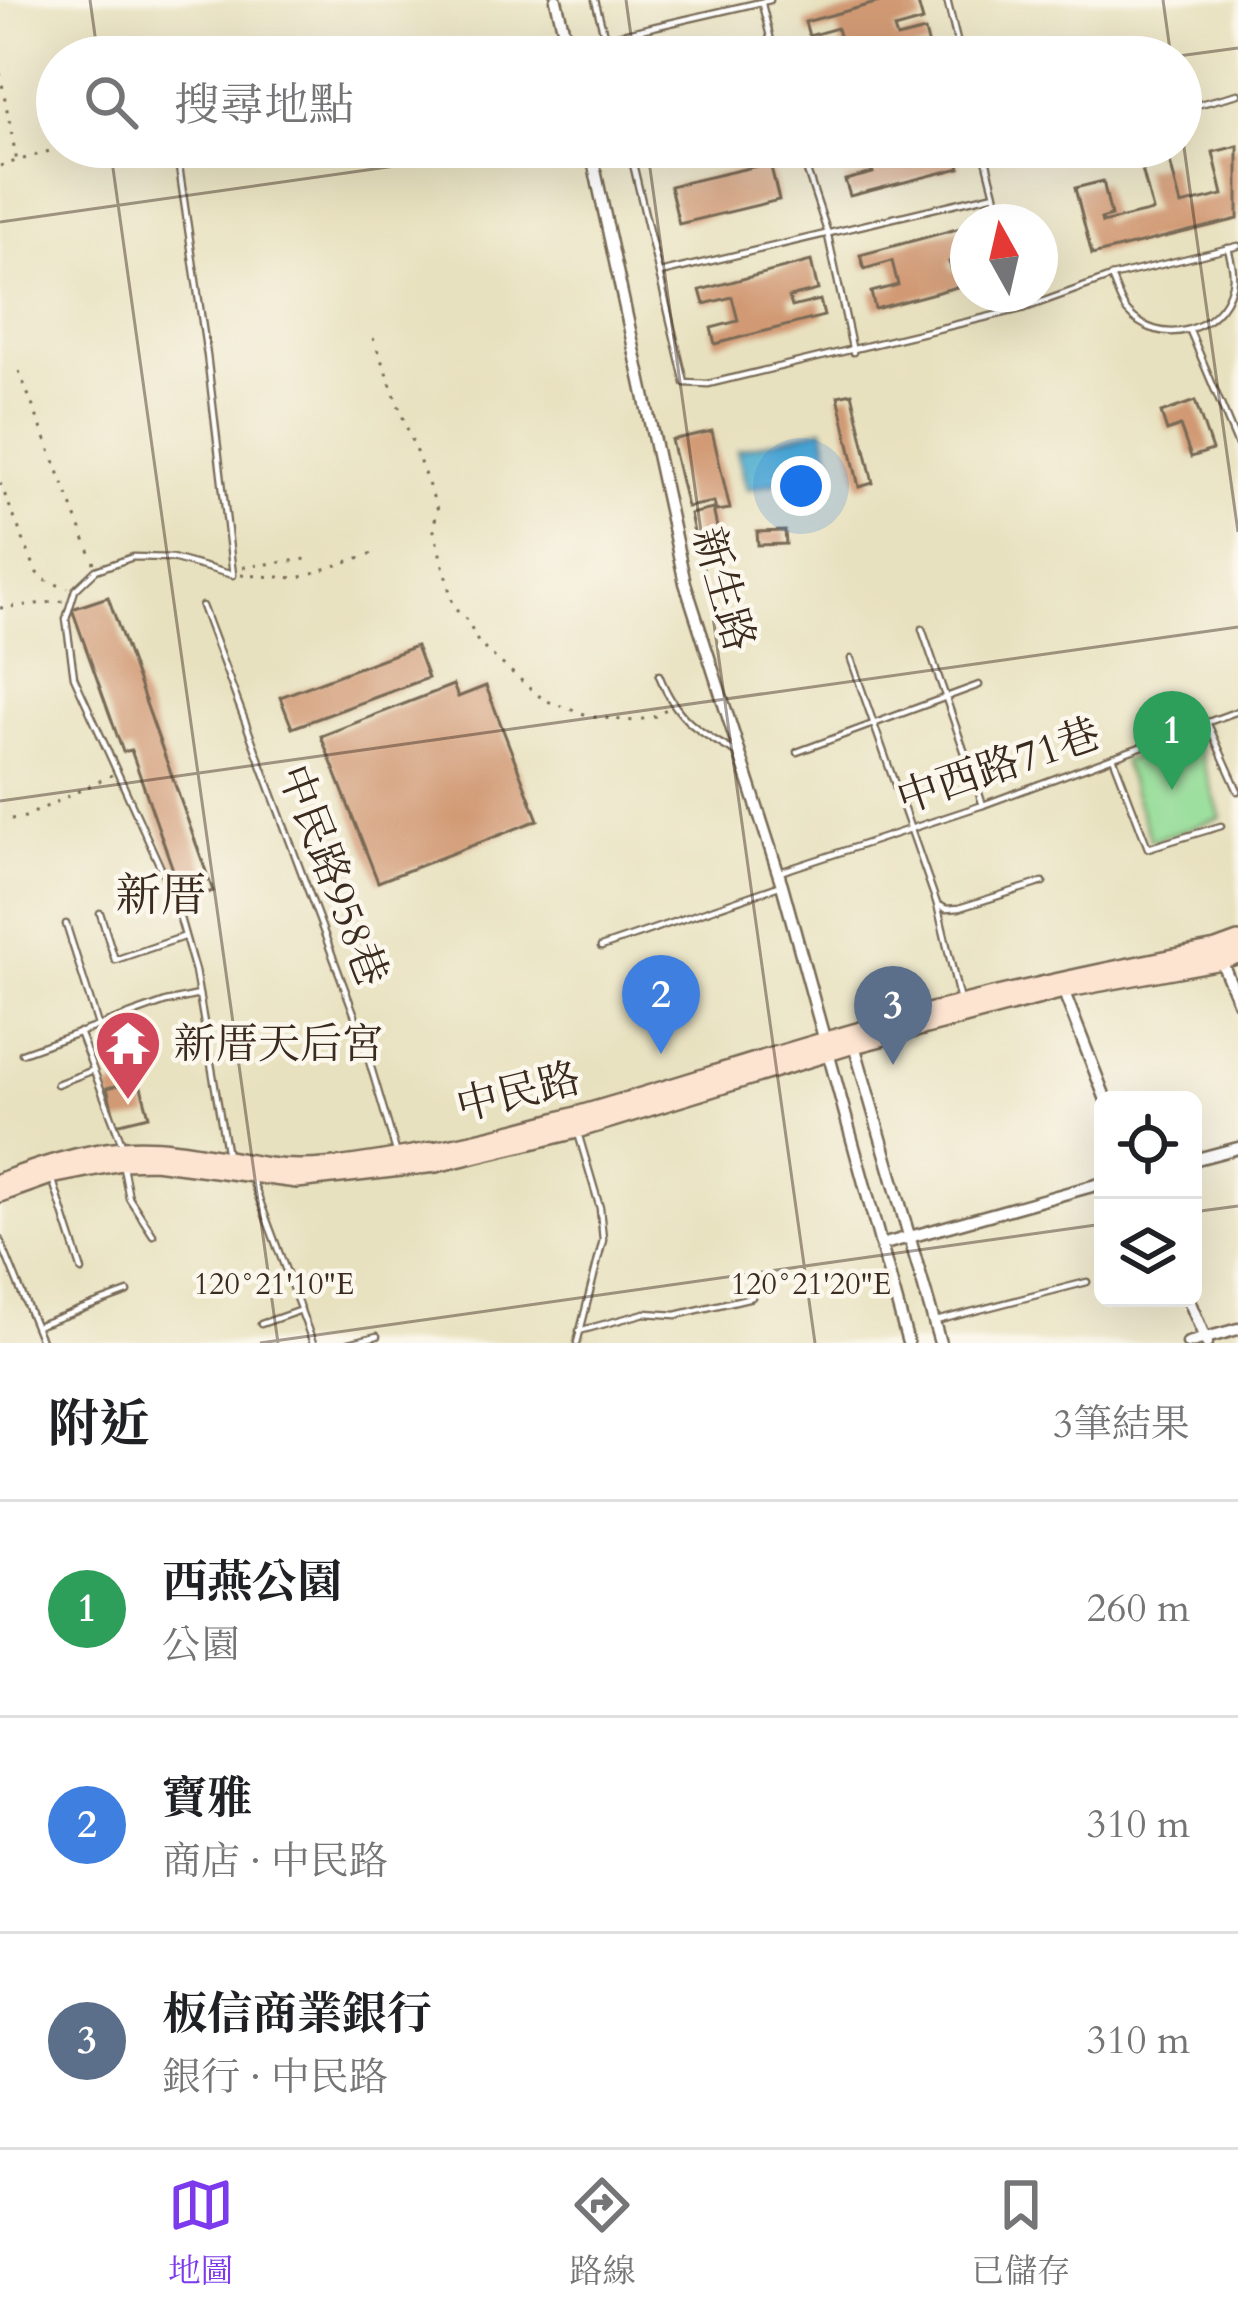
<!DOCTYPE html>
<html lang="zh-TW">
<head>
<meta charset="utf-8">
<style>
	:root { --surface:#fff; --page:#f6f6f6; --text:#202124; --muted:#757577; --line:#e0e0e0; --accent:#7c3aed }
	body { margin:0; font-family:Cardo,"Noto Serif TC",serif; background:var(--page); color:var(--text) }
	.controls { position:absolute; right:36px; bottom:36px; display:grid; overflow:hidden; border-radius:18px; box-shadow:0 12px 48px #0002 }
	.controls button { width:108px; height:108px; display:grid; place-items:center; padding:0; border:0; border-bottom:3px solid var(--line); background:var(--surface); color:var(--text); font:60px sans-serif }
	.compass { position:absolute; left:950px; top:204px; width:108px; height:108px; border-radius:50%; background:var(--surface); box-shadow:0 12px 48px #0002; rotate:352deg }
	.you { position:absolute; left:801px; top:486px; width:42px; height:42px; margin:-30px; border:9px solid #fff; border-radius:50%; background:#1a73e8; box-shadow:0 0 0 18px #1a73e833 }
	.badge { display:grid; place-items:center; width:78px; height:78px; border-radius:50%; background:var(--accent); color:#fff; font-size:39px; font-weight:700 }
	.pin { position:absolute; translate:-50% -99px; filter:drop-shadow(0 3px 6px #0008) }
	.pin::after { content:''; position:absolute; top:63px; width:42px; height:36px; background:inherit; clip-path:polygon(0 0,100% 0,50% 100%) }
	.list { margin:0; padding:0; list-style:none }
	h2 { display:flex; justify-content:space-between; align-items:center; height:156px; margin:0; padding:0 48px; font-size:51px }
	h2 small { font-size:39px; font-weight:400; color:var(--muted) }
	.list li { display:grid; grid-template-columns:78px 1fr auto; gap:36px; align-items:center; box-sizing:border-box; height:216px; padding:0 48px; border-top:3px solid var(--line) }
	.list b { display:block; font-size:45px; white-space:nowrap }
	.list p { margin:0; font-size:39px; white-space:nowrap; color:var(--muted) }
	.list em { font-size:39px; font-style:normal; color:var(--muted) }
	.icon { flex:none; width:66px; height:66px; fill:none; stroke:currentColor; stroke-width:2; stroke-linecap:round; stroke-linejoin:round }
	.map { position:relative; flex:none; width:1238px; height:1343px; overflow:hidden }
	.search { position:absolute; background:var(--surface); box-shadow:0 12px 48px #0002; left:36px; right:36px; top:36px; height:132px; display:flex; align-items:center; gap:30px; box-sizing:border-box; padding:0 42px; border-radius:66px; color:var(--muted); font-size:45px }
	.sheet { height:804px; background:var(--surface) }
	nav { display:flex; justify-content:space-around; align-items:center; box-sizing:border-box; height:168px; border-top:3px solid var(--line); background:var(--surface); font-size:33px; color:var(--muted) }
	nav a { display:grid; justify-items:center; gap:6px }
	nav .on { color:var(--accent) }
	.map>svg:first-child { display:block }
	.green { fill:#95dd98; stroke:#68845b; stroke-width:3 }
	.water { fill:#4faece; stroke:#456c76; stroke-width:3 }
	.building { fill:#d19a74 }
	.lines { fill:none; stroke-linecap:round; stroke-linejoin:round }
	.service-casing { stroke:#786a56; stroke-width:9 }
	.minor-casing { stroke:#786a56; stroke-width:15 }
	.secondary-casing { stroke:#786a56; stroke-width:20 }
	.path { stroke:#786a56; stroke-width:3; stroke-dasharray:3 9; stroke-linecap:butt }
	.service { stroke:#fff; stroke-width:4.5 }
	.minor { stroke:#fff; stroke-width:10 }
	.secondary { stroke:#fde4d0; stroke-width:15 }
	.ticks { fill:none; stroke:#3b2a1e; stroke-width:3; stroke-opacity:0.45 }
	.labels { text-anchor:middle; stroke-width:9; stroke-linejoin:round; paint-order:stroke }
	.street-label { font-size:42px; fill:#3b2a1e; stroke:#fbf7ec }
	.poi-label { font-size:42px; fill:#3b2a1e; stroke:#fbf7ec; text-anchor:start }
	.neighbourhood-label { font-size:45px; fill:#3b2a1e; stroke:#fbf7ec }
	.ticks-label { font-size:30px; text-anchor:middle; fill:#3b2a1e; stroke:#fbf7ec; stroke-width:9; stroke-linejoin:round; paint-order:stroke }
</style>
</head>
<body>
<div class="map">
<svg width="1238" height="1343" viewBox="0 0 1238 1343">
	<rect width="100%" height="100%" fill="#fbf7ec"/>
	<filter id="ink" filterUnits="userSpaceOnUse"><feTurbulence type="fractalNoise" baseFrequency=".00833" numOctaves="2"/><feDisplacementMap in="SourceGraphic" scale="24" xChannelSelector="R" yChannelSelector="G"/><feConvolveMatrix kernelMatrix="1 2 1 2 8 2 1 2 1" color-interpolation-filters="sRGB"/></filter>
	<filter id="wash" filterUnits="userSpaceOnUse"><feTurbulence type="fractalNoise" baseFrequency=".004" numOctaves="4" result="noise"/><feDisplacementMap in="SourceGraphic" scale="48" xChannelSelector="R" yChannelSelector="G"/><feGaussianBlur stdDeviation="2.7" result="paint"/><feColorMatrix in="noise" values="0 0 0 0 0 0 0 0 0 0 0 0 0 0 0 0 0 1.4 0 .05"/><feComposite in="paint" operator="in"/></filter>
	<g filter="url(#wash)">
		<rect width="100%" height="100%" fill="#e8e1bf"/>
		<!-- green -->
		<path class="green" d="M1195 737 1221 818 1151 841 1123 761Z"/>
		<!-- water -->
		<path class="water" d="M823 428 833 468 747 490 737 450Z"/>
		<g id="blocks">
			<!-- building -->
			<g class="building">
				<path d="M887 0H917L923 21 894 29 897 38 925 31 929 47 891 57H831L843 52 837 28 809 36 805 22Z"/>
				<path d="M1238 146V219L1092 255 1075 188 1103 181 1111 216 1101 219 1102 223 1153 211 1142 169 1170 162 1181 205 1223 195 1213 152Z"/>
				<path d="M836 147H889L894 167 904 165 900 147H924L927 158 955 151 960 168 850 196 845 180 873 173 867 149 839 156Z"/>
				<path d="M770 163 779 200 679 224 670 186Z"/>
				<path d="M968 226V257L949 262 952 271 968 267V284L875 309 871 292 898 285 892 261 864 269 860 255Z"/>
				<path d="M811 261 818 290 789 297 792 307 820 300 824 316 715 344 711 328 738 321 732 297 704 304 700 290Z"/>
				<path d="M852 393 873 483 859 487 838 396Z"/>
				<path d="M1195 401 1212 450 1191 457 1180 426 1167 431 1161 413Z"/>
				<path d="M712 431 730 509 716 511 714 502 687 507 671 440Z"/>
				<path d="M713 509 718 532 695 537 690 514Z"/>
				<path d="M785 531 786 544 758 545 757 532Z"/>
				<path d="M108 597 213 891 184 901 131 750 123 752 72 609Z"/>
				<path d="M416 646 428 678 292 728 280 697Z"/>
				<path d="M453 685 458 697 486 686 538 820 378 882 321 736Z"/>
				<path d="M139 1080 149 1116 116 1124 107 1088Z"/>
			</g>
		</g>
	</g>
	<g filter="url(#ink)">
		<use href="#blocks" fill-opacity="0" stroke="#786a56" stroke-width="3"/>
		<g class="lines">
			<defs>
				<g id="service">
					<path d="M595 0 605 38"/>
					<path d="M947 0 961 57"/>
					<path d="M762 4 775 57"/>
					<path d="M609 57 605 38 770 0"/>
					<path d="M1181 109 1238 94"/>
					<path d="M176 147 207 355 233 575 172 558 133 557 96 570 75 590 66 619 74 677 174 897 195 971 227 1156"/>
					<path d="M629 147 685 383 708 384 1025 308 1111 277 1238 246"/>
					<path d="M799 147 827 231 853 352"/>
					<path d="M983 147 1002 222"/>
					<path d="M630 153 655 147"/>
					<path d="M986 159 1032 147"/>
					<path d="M660 273 995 194"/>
					<path d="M1111 277C1116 287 1120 303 1127 311 1159 349 1221 332 1232 285 1235 272 1231 261 1228 248"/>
					<path d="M1021 294 1025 308"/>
					<path d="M1190 331 1238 445"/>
					<path d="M202 606 358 1024 396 1151"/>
					<path d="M922 629 983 805"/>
					<path d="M851 659 937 904 959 997"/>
					<path d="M659 675C676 718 695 730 735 752"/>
					<path d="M1207 722 1238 791"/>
					<path d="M797 752 979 685"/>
					<path d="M1113 757 1148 848 1221 826"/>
					<path d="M777 873 983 805 1238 711"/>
					<path d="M937 904 946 909 959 908 1043 882"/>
					<path d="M100 913 115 960 183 937"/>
					<path d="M66 924 98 1025"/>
					<path d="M601 947 782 885"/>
					<path d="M79 1032 122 1144"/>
					<path d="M22 1053 166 1002 199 995"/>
					<path d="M57 1084 91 1071"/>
					<path d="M123 1167 129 1198 153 1235"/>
					<path d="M252 1180 313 1343"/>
					<path d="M53 1181 82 1271"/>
					<path d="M0 1240 42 1343"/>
					<path d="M936 1321 1087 1282"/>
					<path d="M261 1324 301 1310"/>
					<path d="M36 1326 128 1292"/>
					<path d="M579 1331 645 1313 676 1315 752 1297"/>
					<path d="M349 1343 377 1336"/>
					<path d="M577 1343 603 1240 600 1208 578 1133"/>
				</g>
				<g id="minor">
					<path d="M556 0 570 57"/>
					<path d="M590 147 685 583 782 885 908 1343"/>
					<path d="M1220 958 1238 1001"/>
					<path d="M1062 987 1106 1100"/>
					<path d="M848 1044 854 1045 940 1343"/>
					<path d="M1193 1160 1238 1148"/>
					<path d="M881 1245 1103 1183"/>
					<path d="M1188 1298 1207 1343"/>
					<path d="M1188 1343 1238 1329"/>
				</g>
				<g id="secondary">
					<path d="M0 1181C40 1166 80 1153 123 1149 171 1145 221 1159 268 1166 309 1172 354 1164 395 1157 541 1133 683 1081 826 1040 955 1002 1084 974 1216 949L1238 941"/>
					<path d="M0 1194 51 1176 122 1162 154 1161 297 1180 436 1164 577 1130 854 1045 1063 990 1221 961 1238 955"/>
				</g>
			</defs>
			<!-- service casing -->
			<use href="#service" class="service-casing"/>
			<!-- minor casing -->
			<use href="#minor" class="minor-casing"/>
			<!-- secondary casing -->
			<use href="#secondary" class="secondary-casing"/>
			<!-- path -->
			<g class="path">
				<path d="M0 73 17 162"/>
				<path d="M0 166 63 147"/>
				<path d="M373 338 438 510 433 527 454 608 467 620 479 644 544 700 593 717 634 721 656 716 666 709"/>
				<path d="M19 371 94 563"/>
				<path d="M0 483 37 573 48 582 68 588"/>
				<path d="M243 567 307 559"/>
				<path d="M241 575 298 578 373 553"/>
				<path d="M0 608 63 601"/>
				<path d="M11 819 25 817 112 775"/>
			</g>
			<!-- service -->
			<use href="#service" class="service"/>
			<!-- minor -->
			<use href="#minor" class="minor"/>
			<!-- secondary -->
			<use href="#secondary" class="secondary"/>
		</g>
	</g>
	<!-- ticks -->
	<path class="ticks" d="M90 0 98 57M626 0 634 57M1163 0 1171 57M1171 57 1238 48M1181 126 1238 532M110 147 278 1343M647 147 815 1343M0 222 530 147M0 801 1238 627M1193 1212 1238 1206M260 1343 1103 1224"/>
	<!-- icons -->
	<defs>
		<symbol id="temple-pin" viewBox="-11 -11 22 30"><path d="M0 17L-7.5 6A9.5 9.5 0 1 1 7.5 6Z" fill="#d1495b" stroke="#fbf7ec"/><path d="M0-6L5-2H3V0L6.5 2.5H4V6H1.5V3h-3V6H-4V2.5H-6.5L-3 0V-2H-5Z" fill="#fff"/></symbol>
	</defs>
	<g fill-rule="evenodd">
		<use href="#temple-pin" x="90" y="1005" width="76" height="104"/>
	</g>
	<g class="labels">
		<!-- street labels -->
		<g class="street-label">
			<text transform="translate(725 589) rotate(74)" y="15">新生路</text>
			<text transform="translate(998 765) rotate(-19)" y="15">中西路71巷</text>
			<text transform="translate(334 875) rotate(69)" y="15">中民路958巷</text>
			<text transform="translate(518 1091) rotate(-14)" y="15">中民路</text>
		</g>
		<!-- poi labels -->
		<g class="poi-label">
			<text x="174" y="1058">新厝天后宮</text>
		</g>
		<!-- neighbourhood labels -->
		<g class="neighbourhood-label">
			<text x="161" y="910">新厝</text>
		</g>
	</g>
	<g class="ticks-label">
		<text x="274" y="1294">120°21'10"E</text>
		<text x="811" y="1294">120°21'20"E</text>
	</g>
</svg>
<div class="controls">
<button><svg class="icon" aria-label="locate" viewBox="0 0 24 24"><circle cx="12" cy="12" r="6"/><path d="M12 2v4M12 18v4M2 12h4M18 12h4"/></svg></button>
<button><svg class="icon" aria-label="layers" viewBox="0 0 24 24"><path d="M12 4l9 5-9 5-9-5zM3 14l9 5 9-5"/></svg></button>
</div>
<svg class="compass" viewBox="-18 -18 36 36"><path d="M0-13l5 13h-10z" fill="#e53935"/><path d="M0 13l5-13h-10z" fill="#757577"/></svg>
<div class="you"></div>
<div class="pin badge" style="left:1172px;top:790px;background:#2e9e5b">1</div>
<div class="pin badge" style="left:661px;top:1054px;background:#3f7fe0">2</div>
<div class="pin badge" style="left:893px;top:1065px;background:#5c6f8a">3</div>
<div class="search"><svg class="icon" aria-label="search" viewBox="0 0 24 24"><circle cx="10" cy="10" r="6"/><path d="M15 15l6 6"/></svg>搜尋地點</div>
</div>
<section class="sheet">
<h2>附近<small>3筆結果</small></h2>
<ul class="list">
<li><span class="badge" style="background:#2e9e5b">1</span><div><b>西燕公園</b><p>公園</p></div><em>260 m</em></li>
<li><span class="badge" style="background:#3f7fe0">2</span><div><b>寶雅</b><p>商店 · 中民路</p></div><em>310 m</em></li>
<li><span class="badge" style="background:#5c6f8a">3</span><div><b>板信商業銀行</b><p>銀行 · 中民路</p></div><em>310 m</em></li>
</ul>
</section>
<nav>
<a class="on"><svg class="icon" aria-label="map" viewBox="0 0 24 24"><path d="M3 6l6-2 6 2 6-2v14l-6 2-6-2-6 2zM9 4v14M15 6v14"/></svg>地圖</a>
<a><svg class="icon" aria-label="directions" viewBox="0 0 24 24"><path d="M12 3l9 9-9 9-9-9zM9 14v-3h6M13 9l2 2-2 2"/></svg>路線</a>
<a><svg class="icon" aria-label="saved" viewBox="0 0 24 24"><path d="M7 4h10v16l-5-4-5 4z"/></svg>已儲存</a>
</nav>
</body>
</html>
